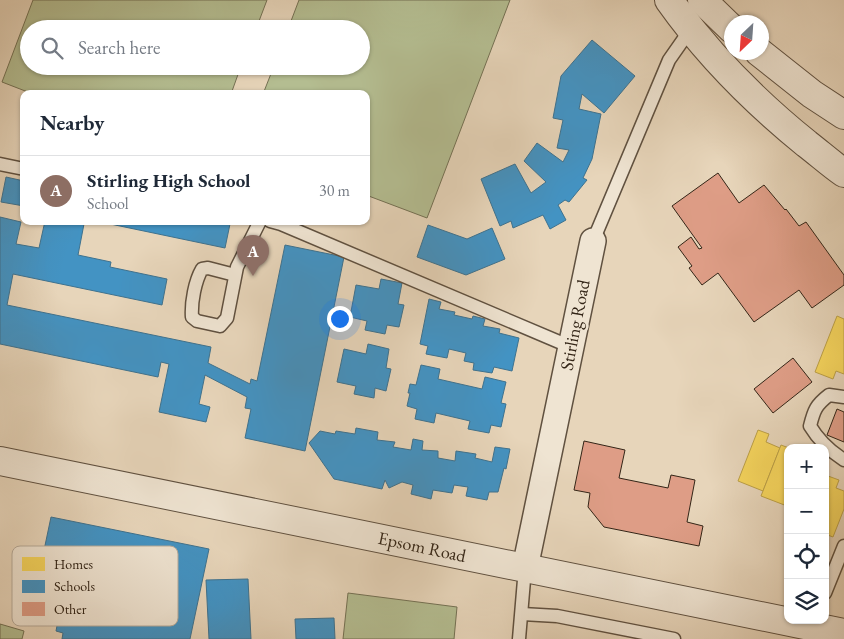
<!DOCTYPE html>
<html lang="en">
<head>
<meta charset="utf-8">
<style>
	:root { --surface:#fff; --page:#f2f2f3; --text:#1f2937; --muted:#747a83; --line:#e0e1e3; --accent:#8f2418 }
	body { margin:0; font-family:"EB Garamond",serif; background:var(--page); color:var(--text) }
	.controls { position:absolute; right:15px; bottom:15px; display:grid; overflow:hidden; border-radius:10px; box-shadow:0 1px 4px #0004 }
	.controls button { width:45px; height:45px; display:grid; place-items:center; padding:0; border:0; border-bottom:1px solid var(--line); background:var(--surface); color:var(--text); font:25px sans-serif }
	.compass { position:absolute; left:724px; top:15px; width:45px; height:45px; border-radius:50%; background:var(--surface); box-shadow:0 1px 4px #0004; rotate:205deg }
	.you { position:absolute; left:339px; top:318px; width:18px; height:18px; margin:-12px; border:4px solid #fff; border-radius:50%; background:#1a73e8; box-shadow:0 0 0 8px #1a73e833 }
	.badge { display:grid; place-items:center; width:32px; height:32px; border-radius:50%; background:var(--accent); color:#fff; font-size:16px; font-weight:700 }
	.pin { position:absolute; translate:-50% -41px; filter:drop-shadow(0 1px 2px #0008) }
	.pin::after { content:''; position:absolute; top:26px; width:18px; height:15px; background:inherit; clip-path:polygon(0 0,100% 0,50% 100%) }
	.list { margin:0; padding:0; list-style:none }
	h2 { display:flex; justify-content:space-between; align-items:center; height:65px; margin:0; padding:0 20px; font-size:21px }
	h2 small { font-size:16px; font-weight:400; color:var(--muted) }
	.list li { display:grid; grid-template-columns:32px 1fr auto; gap:15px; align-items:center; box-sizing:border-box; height:70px; padding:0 20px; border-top:1px solid var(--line) }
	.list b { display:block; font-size:19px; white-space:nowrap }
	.list p { margin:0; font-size:16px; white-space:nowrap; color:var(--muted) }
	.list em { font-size:16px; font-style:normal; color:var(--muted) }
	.icon { flex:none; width:28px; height:28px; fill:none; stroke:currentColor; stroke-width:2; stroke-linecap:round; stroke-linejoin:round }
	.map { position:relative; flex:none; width:844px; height:639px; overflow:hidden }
	.search { position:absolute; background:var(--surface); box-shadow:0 1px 4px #0004; left:20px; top:20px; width:350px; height:55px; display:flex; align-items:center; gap:12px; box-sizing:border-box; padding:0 18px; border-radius:28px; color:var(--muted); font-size:19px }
	.panel { position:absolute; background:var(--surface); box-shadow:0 1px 4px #0004; left:20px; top:90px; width:350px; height:135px; border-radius:10px }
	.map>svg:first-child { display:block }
	.green { fill:#b4bd91; stroke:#747154 }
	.homes { fill:#f6d55c; stroke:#bca047 }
	.schools { fill:#4393c3; stroke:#3e728f }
	.building { fill:#de9d86; stroke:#332517 }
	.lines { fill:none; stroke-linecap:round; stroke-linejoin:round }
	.service-casing { stroke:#605140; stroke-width:15 }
	.minor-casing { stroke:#605140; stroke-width:28 }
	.tertiary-casing { stroke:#605140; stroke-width:30 }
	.service { stroke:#efe4d2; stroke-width:12 }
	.minor { stroke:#efe4d2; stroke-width:25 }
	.tertiary { stroke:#efe4d2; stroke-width:28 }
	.labels { text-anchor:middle; stroke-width:5; stroke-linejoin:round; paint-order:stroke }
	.street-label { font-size:18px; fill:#332517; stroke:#efe4d2 }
	.key { fill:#efe4d2; stroke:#b7ab9a; stroke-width:1 }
	.key-label { font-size:14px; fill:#332517 }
</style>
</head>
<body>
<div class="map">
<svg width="844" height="639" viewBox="0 0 844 639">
	<rect width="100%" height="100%" fill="#e7d5ba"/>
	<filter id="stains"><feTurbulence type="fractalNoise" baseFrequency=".004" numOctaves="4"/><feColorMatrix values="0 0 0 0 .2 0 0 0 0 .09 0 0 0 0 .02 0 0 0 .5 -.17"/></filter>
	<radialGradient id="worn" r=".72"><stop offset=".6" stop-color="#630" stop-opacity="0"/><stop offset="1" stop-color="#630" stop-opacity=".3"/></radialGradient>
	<!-- green -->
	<g class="green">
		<path d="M33 0H267L256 29H29V66H241L231 94H33L2 82Z"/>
		<path d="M299 0H510L427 218 366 195V94H263L274 66H361V29H288Z"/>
		<path d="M348 593 457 607 454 639H343Z"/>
		<path d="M0 624 24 631 22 639H0Z"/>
	</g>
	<!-- homes -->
	<g class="homes">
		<path d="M837 316 844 319V374L836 371 833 379 815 372Z"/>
		<path d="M758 430 769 434 766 442 780 448 763 491 738 481Z"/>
		<path d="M781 445 789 448 787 506 761 496Z"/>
		<path d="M828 476 839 480 836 488 844 491V509L833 537 825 534V483Z"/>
	</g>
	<!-- schools -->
	<g class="schools">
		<path d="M592 40 635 76 604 113 582 94 579 109 601 114 592 159 583 178 587 180 569 202 565 200 558 205 566 220 550 229 543 215 513 228 511 221 500 226 481 179 515 164 531 193 546 182 524 161 537 143 563 162 569 150 557 148 563 120 553 118 561 76Z"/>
		<path d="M6 177 24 181V206L1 202Z"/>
		<path d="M0 217 21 222 16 244 39 248 45 221H68L84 224 78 255 111 262 110 267 167 279 162 305 13 274 7 305 211 347 208 363 250 384 251 379 257 381 285 245 344 257 305 451 245 438 251 409 245 408 247 397 205 375 199 404 210 407 206 422 159 412 169 364 161 362 158 377 0 344Z"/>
		<path d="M96 221H217L230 224 225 248Z"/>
		<path d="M428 225 467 239 492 228 505 259 466 275 417 257Z"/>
		<path d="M381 279 402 283 398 304 404 305 399 327 387 325 385 334 365 330 367 321 350 317 356 285 379 289Z"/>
		<path d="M429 299 441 302 439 309 455 312 454 315 472 319 473 316 485 319 483 326 500 329 499 333 519 338 512 371 494 367 492 373 473 370 474 363 464 361 466 353 449 349 447 358 426 354 428 346 420 344Z"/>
		<path d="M368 344 389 349 386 368 391 369 386 391 375 388 374 398 354 394 356 386 337 382 344 349 366 354Z"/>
		<path d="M421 365 440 369 438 379 482 389 485 377 506 382 501 403 506 404 501 427 491 425 489 433 468 429 470 421 436 413 434 423 415 419 417 409 407 406 410 393H408L410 384 416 385Z"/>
		<path d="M356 428 378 432 377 440 395 442 393 447 411 450 413 439 423 441 422 450 438 451V458L455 461 456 451 476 454 475 458 492 462 495 447 510 449 506 469 504 468 498 492H489L487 500 466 496 468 487 454 485 452 493 433 490 431 499 411 494 413 485 402 482 389 488 385 480 382 489 334 479 309 443 320 431 335 434 336 431 355 434Z"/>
		<path d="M51 517 209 549 190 639H62L63 633 56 631 60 610 49 607 52 594 46 593 49 580 39 578 40 573 32 571 35 554 43 555Z"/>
		<path d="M248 579 251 639H209L206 580Z"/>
		<path d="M334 618 335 639H296L295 619Z"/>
	</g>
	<!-- building -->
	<g class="building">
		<path d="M718 173 739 203 764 185 785 210 786 209 799 226 806 222 844 275V285L812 308 799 290 754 322 718 273 702 285 689 268 692 266 678 247 691 237 699 249 702 248 672 206Z"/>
		<path d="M793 358 812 382 773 413 754 389Z"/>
		<path d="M837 409 844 412V442L827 435Z"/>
		<path d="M584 441 625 450 619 478 668 488 671 475 695 480 687 522 703 526 699 546 604 527 588 507 590 493 574 490Z"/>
	</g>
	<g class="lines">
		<defs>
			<g id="service">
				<path d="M0 164 24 169"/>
				<path d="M270 221 281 224 571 347"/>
				<path d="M593 241 669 60 690 30"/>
				<path d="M235 275 208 268 202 269C195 281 191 302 192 317L197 321 220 326 227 318 237 267 260 221"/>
				<path d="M844 397 829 395C816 405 814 410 810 426 819 441 830 451 844 460"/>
				<path d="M825 593 844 546"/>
				<path d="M522 614 557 616 674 639"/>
				<path d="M519 639 525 568"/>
			</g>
			<path id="minor" d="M525 568 593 241"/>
			<g id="tertiary">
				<path d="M669 0C708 55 755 102 807 144 820 154 831 164 844 173"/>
				<path d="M702 0 732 29"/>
				<path d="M759 52 812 94 844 115"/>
				<path d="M0 461 844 633"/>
			</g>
		</defs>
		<!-- service casing -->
		<use href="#service" class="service-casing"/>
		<!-- minor casing -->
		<use href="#minor" class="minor-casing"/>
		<!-- tertiary casing -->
		<use href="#tertiary" class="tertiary-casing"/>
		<!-- service -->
		<use href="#service" class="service"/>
		<!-- minor -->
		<use href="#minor" class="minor"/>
		<!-- tertiary -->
		<use href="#tertiary" class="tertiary"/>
	</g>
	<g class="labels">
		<!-- street labels -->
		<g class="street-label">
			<text transform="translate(575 325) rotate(-79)" y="6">Stirling Road</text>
			<text transform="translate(422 547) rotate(12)" y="6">Epsom Road</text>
		</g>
	</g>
	<!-- legend -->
	<rect x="12" y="546" width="166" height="80" rx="8" class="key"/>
	<rect x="22" y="557" width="23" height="14" fill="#f6d55c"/>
	<rect x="22" y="580" width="23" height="13" fill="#4393c3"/>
	<rect x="22" y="602" width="23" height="14" fill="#de9d86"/>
	<g class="key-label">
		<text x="54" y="569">Homes</text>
		<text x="54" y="591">Schools</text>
		<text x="54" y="614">Other</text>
	</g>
	<rect width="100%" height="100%" filter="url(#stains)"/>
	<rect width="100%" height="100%" fill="url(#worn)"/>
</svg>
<div class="controls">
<button>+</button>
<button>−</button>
<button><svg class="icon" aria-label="locate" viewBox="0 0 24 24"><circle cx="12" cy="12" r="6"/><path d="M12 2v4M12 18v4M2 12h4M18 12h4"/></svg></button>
<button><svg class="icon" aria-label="layers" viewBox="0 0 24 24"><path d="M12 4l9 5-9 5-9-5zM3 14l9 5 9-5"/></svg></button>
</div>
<svg class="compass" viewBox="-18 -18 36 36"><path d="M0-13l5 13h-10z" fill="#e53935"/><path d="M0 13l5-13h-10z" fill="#747a83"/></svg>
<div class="you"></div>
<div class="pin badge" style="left:253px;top:276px;background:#8d6e63">A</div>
<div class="search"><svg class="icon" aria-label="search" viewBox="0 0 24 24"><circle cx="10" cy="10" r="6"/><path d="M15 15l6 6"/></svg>Search here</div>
<section class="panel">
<h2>Nearby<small></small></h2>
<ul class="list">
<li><span class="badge" style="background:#8d6e63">A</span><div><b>Stirling High School</b><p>School</p></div><em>30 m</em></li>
</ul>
</section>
</div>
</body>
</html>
